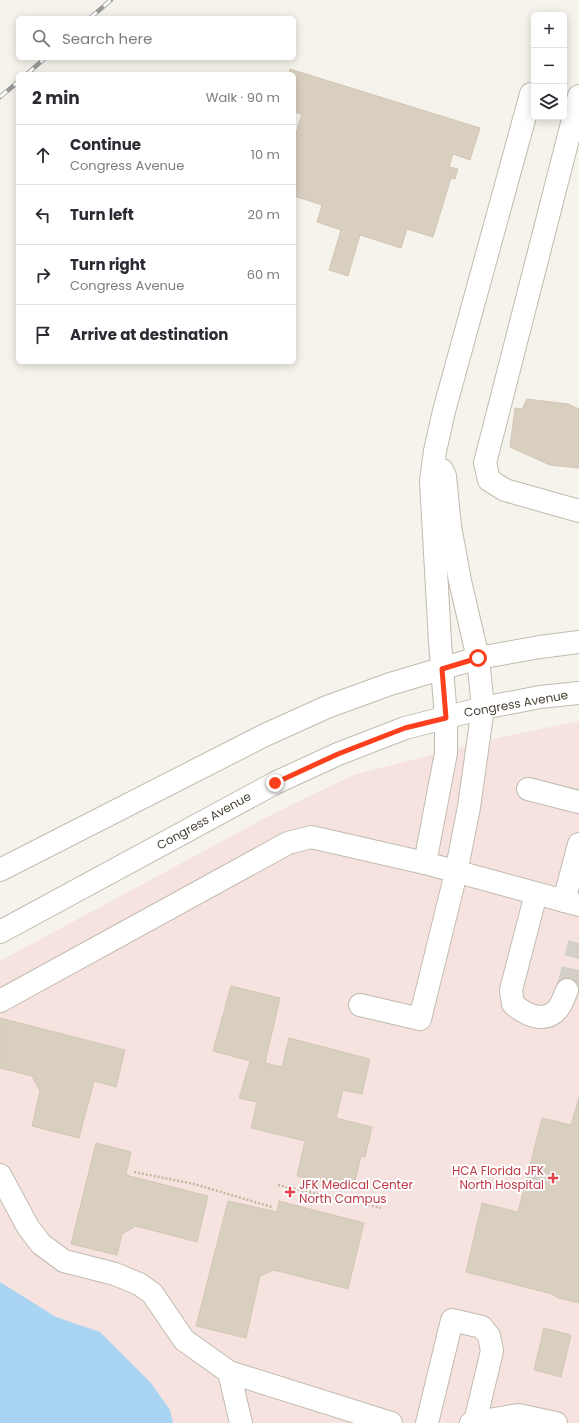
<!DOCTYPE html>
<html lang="en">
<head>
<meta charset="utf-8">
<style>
	:root { --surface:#fff; --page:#f7f7f7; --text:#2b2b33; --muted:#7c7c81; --line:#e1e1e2 }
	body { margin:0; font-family:Poppins,sans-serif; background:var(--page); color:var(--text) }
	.controls { position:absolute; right:12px; top:12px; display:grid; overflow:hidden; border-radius:6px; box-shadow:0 2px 10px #0003 }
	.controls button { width:36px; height:36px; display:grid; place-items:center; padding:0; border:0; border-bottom:1px solid var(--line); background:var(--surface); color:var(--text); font:20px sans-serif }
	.stop { position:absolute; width:12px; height:12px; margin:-9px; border:3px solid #fc3f1d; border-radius:50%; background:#fff }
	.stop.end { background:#fc3f1d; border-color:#fff; box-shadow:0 1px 4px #0008 }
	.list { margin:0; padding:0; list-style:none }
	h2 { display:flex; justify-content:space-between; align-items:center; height:52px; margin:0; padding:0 16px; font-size:17px }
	h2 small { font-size:13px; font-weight:400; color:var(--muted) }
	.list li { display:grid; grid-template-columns:26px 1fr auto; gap:12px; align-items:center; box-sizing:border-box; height:60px; padding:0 16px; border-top:1px solid var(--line) }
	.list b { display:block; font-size:15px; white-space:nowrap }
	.list p { margin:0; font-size:13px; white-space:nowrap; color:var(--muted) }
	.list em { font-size:13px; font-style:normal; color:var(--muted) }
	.icon { flex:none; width:22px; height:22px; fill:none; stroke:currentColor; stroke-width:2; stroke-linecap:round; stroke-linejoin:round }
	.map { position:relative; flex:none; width:579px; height:1423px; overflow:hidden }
	.search { position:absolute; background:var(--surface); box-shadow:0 2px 10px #0003; left:16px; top:16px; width:280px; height:44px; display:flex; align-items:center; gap:10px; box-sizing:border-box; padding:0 14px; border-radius:6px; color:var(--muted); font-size:15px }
	.panel { position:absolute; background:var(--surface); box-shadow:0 2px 10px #0003; left:16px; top:72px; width:280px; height:292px; border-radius:6px }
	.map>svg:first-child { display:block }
	.medical { fill:#f6e3e0 }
	.water { fill:#a9d4f2 }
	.building { fill:#d8cfc1; stroke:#d3c7b4 }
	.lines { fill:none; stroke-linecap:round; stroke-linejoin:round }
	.minor-tunnel { stroke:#d4d0c8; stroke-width:22; stroke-dasharray:22 11; stroke-linecap:butt }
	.minor-casing { stroke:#c2bbae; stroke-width:24 }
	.path { stroke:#c4b79f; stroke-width:2.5; stroke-dasharray:2 2; stroke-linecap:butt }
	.minor { stroke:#fff; stroke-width:22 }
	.rail-casing { stroke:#9a9a9a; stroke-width:4.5 }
	.rail { stroke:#fff; stroke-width:3; stroke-dasharray:9; stroke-linecap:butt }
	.route { stroke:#fc3f1d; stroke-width:5 }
	.health-dot { fill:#e0444e; stroke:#fff; stroke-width:1.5 }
	.labels { text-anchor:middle; stroke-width:4; stroke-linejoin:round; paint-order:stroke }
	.street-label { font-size:12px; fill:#4b4439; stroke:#fff }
	.health-label { font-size:12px; fill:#be3a42; stroke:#fff; text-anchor:end }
</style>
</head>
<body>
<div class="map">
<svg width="579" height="1423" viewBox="0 0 579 1423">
	<rect width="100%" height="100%" fill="#f6f3ec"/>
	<!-- medical -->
	<path class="medical" d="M579 721V1423H0V961L267 817 353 775 502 737Z"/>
	<!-- water -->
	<path class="water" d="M0 1282 56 1317 100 1332 151 1383 170 1410 173 1423H0Z"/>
	<!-- building -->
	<g class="building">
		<path d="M290 69 480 128 470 160 453 154 449 167 458 169 455 179 451 178 433 237 407 229 401 248 360 235 348 276 329 270 341 230 317 222 322 205 294 196V140L302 114 294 112V74H289Z"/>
		<path d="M527 399 568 404 579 409V468L550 465 510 447 515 408 522 409Z"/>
		<path d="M231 986 280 998 265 1063 282 1067 289 1038 370 1059 362 1094 343 1090 336 1118 372 1127 365 1157 361 1156 353 1190 297 1176 305 1141 251 1128 257 1102 239 1098 250 1061 213 1051Z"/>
		<path d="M0 1018 125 1050 116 1087 94 1081 79 1138 32 1126 40 1091 32 1076 0 1068Z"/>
		<path d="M579 1097V1303L558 1298 552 1294 466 1272 482 1203 518 1212 542 1118 571 1125Z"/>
		<path d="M96 1143 131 1152 126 1175 208 1196 197 1242 136 1226 122 1234 117 1255 71 1244Z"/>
		<path d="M228 1201 277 1212 279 1201 364 1223 348 1289 274 1270 260 1276 246 1338 196 1326Z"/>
		<path d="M544 1328 571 1335 561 1377 534 1370Z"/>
	</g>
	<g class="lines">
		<!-- minor-tunnel -->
		<path class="minor-tunnel" d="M567 990 579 943"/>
		<defs>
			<g id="minor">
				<path d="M579 96 485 463 489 480 505 490 579 511"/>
				<path d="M528 789 579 802"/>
				<path d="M425 863 446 753V718L440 642 431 481 435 451 444 411 531 94"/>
				<path d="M0 870 265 735 327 707 390 684 478 658 540 647 579 642"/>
				<path d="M536 894 511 990 513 1004C527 1016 549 1026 561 1004 563 1000 565 995 567 990"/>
				<path d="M564 901 579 844"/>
				<path d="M0 932 275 783 338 754 405 728 483 708 540 697 579 693"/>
				<path d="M0 1001 288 843 311 837 425 863 579 905"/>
				<path d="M360 1005 420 1019 456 873 469 807 483 708 478 658 460 581 450 526 445 476 442 470"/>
				<path d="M0 1175 28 1227 41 1244 64 1261 115 1274 139 1284 152 1293 184 1340 229 1372 391 1423"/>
				<path d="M229 1372 241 1423"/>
				<path d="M427 1423 452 1320 482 1327 489 1336 492 1351 475 1422"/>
				<path d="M471 1423 518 1415 556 1423"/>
			</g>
		</defs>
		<!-- minor casing -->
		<use href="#minor" class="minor-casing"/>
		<!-- path -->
		<g class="path">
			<path d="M134 1172 194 1184 272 1207"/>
			<path d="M278 1185 381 1208"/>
		</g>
		<!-- minor -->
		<use href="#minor" class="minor"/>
		<defs>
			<g id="rail">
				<path d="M90 18 111 0"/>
				<path d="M27 74 45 58"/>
				<path d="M0 97 18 82"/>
			</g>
		</defs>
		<!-- rail casing -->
		<use href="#rail" class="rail-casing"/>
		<!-- rail -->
		<use href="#rail" class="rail"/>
	</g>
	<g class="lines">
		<!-- route -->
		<path class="route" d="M275 783 338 754 405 728 446 718 442 669 478 658"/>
	</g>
	<!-- markers -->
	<g class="health-dot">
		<path d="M551 1172h4v4h4v4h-4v4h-4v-4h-4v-4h4z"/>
		<path d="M288 1186h4v4h4v4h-4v4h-4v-4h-4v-4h4z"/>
	</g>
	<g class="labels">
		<!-- street labels -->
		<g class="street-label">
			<text transform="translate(516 704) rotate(-10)" y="4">Congress Avenue</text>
			<text transform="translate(204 821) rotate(-29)" y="4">Congress Avenue</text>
		</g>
		<!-- health labels -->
		<g class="health-label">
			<text x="544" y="1175">HCA Florida JFK<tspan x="544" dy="14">North Hospital</tspan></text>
			<text x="299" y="1189" text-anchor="start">JFK Medical Center<tspan x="299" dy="14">North Campus</tspan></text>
		</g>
	</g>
</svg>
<div class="controls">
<button>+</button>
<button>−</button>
<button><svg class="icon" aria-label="layers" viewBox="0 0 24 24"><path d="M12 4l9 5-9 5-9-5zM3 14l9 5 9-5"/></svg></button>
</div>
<div class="stop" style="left:478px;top:658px"></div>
<div class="stop end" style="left:275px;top:783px"></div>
<div class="search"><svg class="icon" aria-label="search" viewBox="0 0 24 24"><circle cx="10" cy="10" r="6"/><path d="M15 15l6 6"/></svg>Search here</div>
<section class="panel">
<h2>2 min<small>Walk · 90 m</small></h2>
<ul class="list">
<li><svg class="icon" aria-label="ahead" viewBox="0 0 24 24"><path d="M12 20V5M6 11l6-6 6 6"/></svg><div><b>Continue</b><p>Congress Avenue</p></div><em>10 m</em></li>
<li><svg class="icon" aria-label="left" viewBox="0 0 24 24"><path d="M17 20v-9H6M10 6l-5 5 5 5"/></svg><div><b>Turn left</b></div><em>20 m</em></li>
<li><svg class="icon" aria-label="right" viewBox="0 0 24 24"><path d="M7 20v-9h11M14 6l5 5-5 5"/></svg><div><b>Turn right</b><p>Congress Avenue</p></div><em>60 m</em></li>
<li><svg class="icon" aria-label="arrive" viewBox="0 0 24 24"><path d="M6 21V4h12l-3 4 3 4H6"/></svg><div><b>Arrive at destination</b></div></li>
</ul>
</section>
</div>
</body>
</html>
